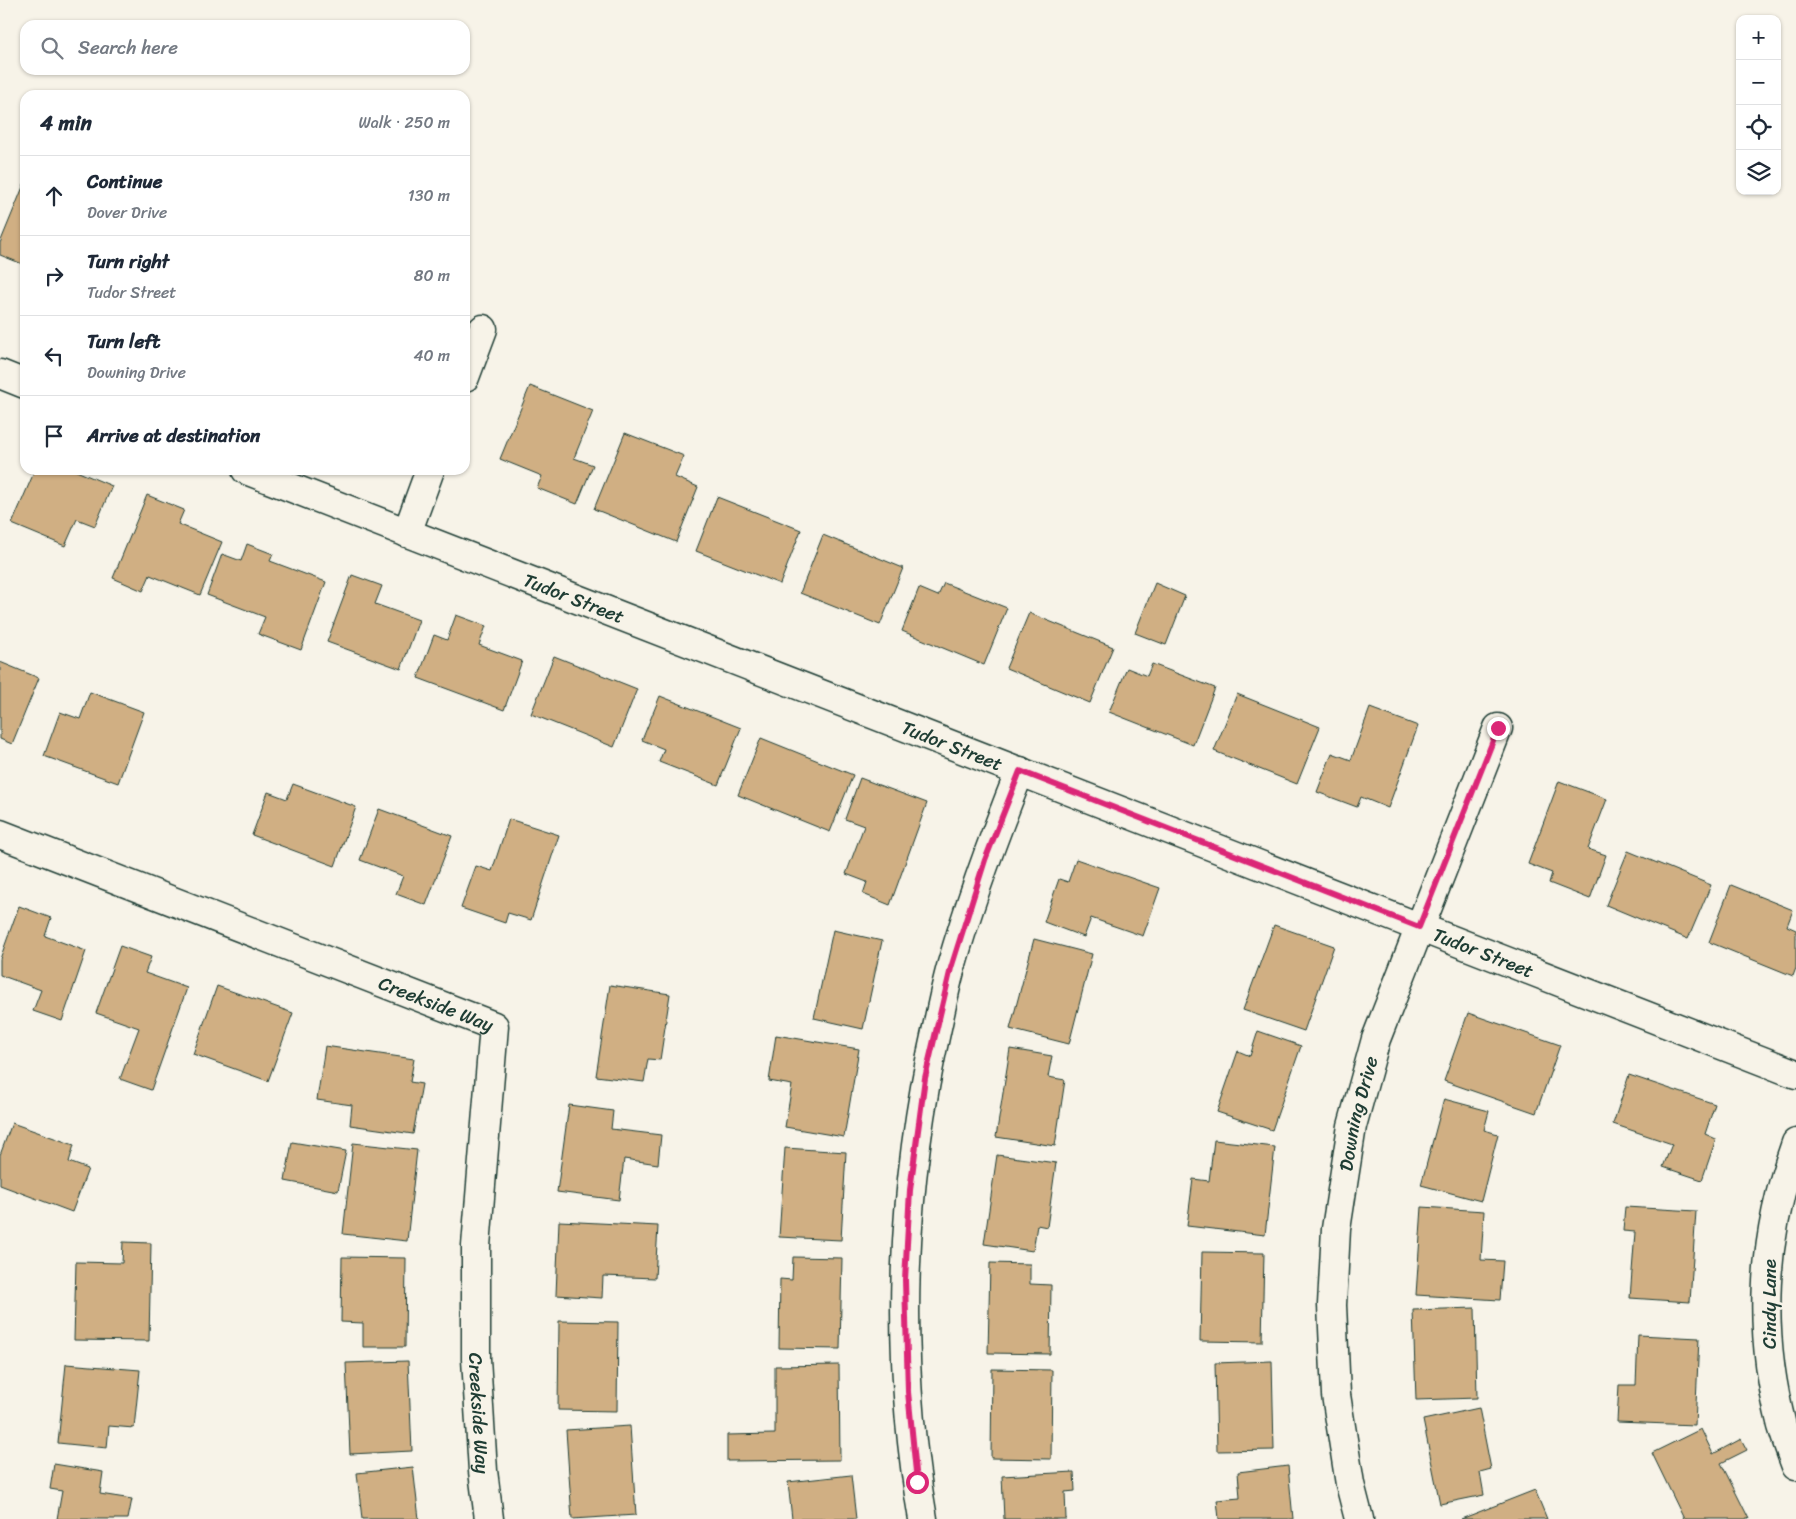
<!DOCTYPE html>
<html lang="en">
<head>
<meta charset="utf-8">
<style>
	:root { --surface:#fff; --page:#f6f6f7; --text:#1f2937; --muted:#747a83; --line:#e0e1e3 }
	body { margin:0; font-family:Sriracha,sans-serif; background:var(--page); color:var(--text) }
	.controls { position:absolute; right:15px; top:15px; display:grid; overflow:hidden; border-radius:10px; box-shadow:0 1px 4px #0004 }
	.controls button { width:45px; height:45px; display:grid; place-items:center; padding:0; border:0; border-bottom:1px solid var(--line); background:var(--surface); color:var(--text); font:25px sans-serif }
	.stop { position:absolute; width:15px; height:15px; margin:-11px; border:4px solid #db2777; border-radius:50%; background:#fff }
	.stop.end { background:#db2777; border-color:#fff; box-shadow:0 1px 5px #0008 }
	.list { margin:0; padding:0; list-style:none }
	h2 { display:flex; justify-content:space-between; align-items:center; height:65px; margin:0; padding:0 20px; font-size:21px }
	h2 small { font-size:16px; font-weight:400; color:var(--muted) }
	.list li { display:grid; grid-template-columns:32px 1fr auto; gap:15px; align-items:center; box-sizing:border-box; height:80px; padding:0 20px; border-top:1px solid var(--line) }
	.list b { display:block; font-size:19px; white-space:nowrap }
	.list p { margin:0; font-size:16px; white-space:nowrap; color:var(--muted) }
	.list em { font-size:16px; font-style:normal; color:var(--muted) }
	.icon { flex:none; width:28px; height:28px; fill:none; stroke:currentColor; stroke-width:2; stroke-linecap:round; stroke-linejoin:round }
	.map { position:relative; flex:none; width:1796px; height:1519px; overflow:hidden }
	.search { position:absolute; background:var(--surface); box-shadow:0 1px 4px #0004; left:20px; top:20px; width:450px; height:55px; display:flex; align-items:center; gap:12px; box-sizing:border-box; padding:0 18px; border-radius:15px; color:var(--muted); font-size:19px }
	.panel { position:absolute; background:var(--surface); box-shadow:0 1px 4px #0004; left:20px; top:90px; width:450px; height:385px; border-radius:15px }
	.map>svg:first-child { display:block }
	.building { fill:#d0af83; stroke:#1f3d34 }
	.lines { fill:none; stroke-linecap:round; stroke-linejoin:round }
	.minor-casing { stroke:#1f3d34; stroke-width:31 }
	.minor { stroke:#f7f3e8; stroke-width:28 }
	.route { stroke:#db2777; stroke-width:6 }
	.labels { text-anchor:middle; stroke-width:5; stroke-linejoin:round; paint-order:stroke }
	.street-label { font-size:19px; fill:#1f3d34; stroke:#f7f3e8 }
</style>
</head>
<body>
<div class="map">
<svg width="1796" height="1519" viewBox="0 0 1796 1519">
	<rect width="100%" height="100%" fill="#f7f3e8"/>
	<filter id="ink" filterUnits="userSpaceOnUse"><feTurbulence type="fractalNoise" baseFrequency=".02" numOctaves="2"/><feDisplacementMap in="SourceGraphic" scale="10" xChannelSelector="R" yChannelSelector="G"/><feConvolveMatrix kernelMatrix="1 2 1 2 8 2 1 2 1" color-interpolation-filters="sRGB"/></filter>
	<g filter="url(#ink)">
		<!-- building -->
		<g class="building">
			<path d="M25 182V265L0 255V243Z"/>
			<path d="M530 386 593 411 574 458 593 465 577 504 537 488 542 476 500 459Z"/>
			<path d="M625 433 684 456 675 477 698 487 676 542 594 509Z"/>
			<path d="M35 470H74L112 486 95 526 77 519 65 546 12 524Z"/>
			<path d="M147 495 184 510 178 524 222 542 200 595 150 575 143 591 113 578Z"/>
			<path d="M717 497 801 530 780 584 696 551Z"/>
			<path d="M823 535 903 568 880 625 800 593Z"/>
			<path d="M247 544 273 554 270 561 326 582 301 650 258 634 265 617 207 595 222 554 241 561Z"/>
			<path d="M352 575 382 586 375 604 419 620 401 669 327 642Z"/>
			<path d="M944 583 1007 608 984 665 902 631 919 588 938 596Z"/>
			<path d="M1155 583 1185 596 1166 645 1135 633Z"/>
			<path d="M1029 613 1113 647 1090 703 1006 668Z"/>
			<path d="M456 615 486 626 479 645 522 661 504 710 418 678 434 635 447 640Z"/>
			<path d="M554 656 637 689 614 747 531 714Z"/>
			<path d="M0 662 39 678 12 744 0 739Z"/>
			<path d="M1152 664 1215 688 1193 745 1109 712 1127 668 1147 676Z"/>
			<path d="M90 692 144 712 118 783 44 756 60 712 80 719Z"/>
			<path d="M1237 694 1320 727 1297 784 1214 751Z"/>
			<path d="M660 696 741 728 718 785 659 762 664 749 642 740Z"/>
			<path d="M1370 708 1418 726 1388 808 1361 797 1357 807 1317 792 1332 753 1351 760Z"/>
			<path d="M761 738 853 775 830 832 738 795Z"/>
			<path d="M860 778 927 803 890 905 863 894 867 882 846 874 864 826 845 819Z"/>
			<path d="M1559 781 1607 799 1588 849 1606 855 1590 899 1549 883 1552 873 1528 864Z"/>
			<path d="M293 784 356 807 335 866 252 835 268 792 287 799Z"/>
			<path d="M379 809 452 836 426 905 396 894 403 876 360 860Z"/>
			<path d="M509 819 559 835 531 920 508 913 505 923 461 908 476 866 492 871Z"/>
			<path d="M1628 851 1711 885 1688 939 1606 905Z"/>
			<path d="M1076 859 1160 888 1143 936 1091 918 1084 937 1044 922 1059 879 1068 882Z"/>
			<path d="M1731 885 1793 910 1787 926 1796 930V968L1793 976 1709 942Z"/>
			<path d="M19 906 51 918 45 936 86 951 62 1021 33 1011 41 990 0 975V959Z"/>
			<path d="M1274 925 1334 946 1304 1031 1243 1010Z"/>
			<path d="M833 930 882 941 863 1029 814 1018Z"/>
			<path d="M1034 939 1092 954 1069 1044 1010 1029Z"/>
			<path d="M120 946 151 957 145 973 187 988 151 1090 120 1079 139 1028 96 1013Z"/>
			<path d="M610 985 670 994 660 1060 648 1059 644 1082 596 1076Z"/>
			<path d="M217 986 293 1013 268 1081 193 1054Z"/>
			<path d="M1468 1013 1560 1045 1536 1113 1444 1081Z"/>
			<path d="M1258 1031 1301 1046 1272 1130 1217 1112 1238 1051 1250 1056Z"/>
			<path d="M776 1035 859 1049 844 1137 785 1127 792 1085 769 1081Z"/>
			<path d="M325 1046 414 1059 410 1082 422 1084 413 1134 350 1125 352 1105 317 1100Z"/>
			<path d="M1010 1049 1052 1056 1048 1077 1065 1080 1055 1146 996 1137Z"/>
			<path d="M1629 1075 1715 1104 1705 1134 1716 1139 1702 1180 1663 1167 1672 1144 1613 1124Z"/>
			<path d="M1444 1099 1489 1111 1484 1130 1498 1134 1481 1201 1421 1185Z"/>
			<path d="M569 1105 613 1111 611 1129 661 1135 658 1164 624 1159 619 1200 557 1192Z"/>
			<path d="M12 1123 74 1145 69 1162 88 1169 72 1212 0 1185V1155Z"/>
			<path d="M1214 1140 1275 1147 1265 1235 1187 1226 1193 1179 1209 1181Z"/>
			<path d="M292 1142 346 1151 338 1191 285 1181Z"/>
			<path d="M353 1143 417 1150 407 1241 343 1234Z"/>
			<path d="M785 1148 846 1152 841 1240 779 1237Z"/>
			<path d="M997 1155 1056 1163 1047 1227 1037 1225 1033 1251 984 1244Z"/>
			<path d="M1422 1207 1484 1211 1481 1260 1503 1261 1500 1300 1416 1295Z"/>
			<path d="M1625 1207 1696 1211 1690 1302 1630 1298 1635 1232 1623 1231Z"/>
			<path d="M559 1221 658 1226 655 1278 603 1276 602 1298 556 1295Z"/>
			<path d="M123 1242 151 1243 149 1341 74 1340 76 1262 122 1263Z"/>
			<path d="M1202 1252 1264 1253 1262 1342 1200 1341Z"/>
			<path d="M342 1257 406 1258 405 1347H363V1323L341 1322Z"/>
			<path d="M793 1257 842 1258 840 1349 779 1348 780 1279 792 1280Z"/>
			<path d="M990 1263 1030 1264V1284L1051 1285 1050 1354 988 1353Z"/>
			<path d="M1475 1308 1477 1398 1416 1400 1413 1310Z"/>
			<path d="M559 1321 618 1322 617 1411 558 1410Z"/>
			<path d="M1638 1335 1699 1338 1695 1425 1617 1422 1619 1385H1636Z"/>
			<path d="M408 1361 412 1451 350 1454 346 1363Z"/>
			<path d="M1272 1361 1274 1450 1217 1451 1215 1363Z"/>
			<path d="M66 1364 140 1370 134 1428 109 1426 107 1448 58 1443Z"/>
			<path d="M839 1365 840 1460 727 1461V1435L775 1434V1366Z"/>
			<path d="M992 1369 1052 1370 1051 1459 991 1458Z"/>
			<path d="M1479 1408 1491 1469 1480 1472 1484 1495 1440 1504 1423 1420Z"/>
			<path d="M630 1426 636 1515 572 1519 566 1430Z"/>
			<path d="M1701 1429 1713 1454 1741 1439 1747 1450 1721 1463 1749 1519H1684L1652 1453Z"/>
			<path d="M54 1464 103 1472 100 1494 132 1499 128 1519H57L62 1491 50 1489Z"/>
			<path d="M1288 1466 1293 1519H1219L1217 1500 1240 1498 1238 1472Z"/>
			<path d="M413 1467 419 1519H362L357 1473Z"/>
			<path d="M1074 1472 1075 1491 1065 1492 1066 1519H1004L1002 1476Z"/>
			<path d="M851 1475 856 1519H792L788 1482Z"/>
			<path d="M1535 1490 1547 1519H1461Z"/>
		</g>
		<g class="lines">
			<defs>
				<g id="minor">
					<path d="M0 374 25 384"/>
					<path d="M465 377 483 329"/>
					<path id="s1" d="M246 470 1796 1074"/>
					<path d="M407 533 430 470"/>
					<path id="s2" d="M0 834 494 1026 476 1246V1359L483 1471 489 1519"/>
					<path d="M1796 1143C1762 1238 1757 1329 1782 1426 1786 1439 1791 1453 1796 1466"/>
					<path d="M923 1519C894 1355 901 1185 938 1023 942 1004 946 985 951 967 970 900 994 836 1020 771"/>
					<path id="s3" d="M1359 1519 1350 1484 1336 1395 1332 1305 1336 1229 1352 1126 1376 1039 1498 728"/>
				</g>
			</defs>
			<!-- minor casing -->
			<use href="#minor" class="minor-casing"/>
			<!-- minor -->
			<use href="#minor" class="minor"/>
		</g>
	</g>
	<g class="lines" filter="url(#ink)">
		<!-- route -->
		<path class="route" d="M917 1482 908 1392 905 1280 910 1190 925 1078 951 968 985 860 1020 771 1419 927 1498 728"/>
	</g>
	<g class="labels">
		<!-- street labels -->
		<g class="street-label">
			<text dy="7" stroke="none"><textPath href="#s1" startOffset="352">Tudor Street</textPath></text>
			<text dy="7" stroke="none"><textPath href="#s1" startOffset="758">Tudor Street</textPath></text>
			<text dy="7" stroke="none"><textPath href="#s1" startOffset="1328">Tudor Street</textPath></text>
			<text dy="7" stroke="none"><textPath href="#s2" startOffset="468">Creekside Way</textPath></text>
			<text dy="7" stroke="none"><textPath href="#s3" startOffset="410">Downing Drive</textPath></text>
			<text transform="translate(1769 1304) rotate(-90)" y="7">Cindy Lane</text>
			<text dy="7" stroke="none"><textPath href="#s2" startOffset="918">Creekside Way</textPath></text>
		</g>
	</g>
</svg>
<div class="controls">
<button>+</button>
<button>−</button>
<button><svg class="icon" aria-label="locate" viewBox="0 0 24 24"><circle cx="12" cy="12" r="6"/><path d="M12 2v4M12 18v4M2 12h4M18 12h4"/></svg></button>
<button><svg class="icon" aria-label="layers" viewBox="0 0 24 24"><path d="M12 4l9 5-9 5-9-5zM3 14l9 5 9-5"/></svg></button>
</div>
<div class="stop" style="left:917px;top:1482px"></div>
<div class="stop end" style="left:1498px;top:728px"></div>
<div class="search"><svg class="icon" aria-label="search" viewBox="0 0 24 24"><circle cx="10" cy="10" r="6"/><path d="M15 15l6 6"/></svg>Search here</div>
<section class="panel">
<h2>4 min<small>Walk · 250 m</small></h2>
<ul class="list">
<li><svg class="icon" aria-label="ahead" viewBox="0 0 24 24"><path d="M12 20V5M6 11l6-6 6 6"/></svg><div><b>Continue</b><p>Dover Drive</p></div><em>130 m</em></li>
<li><svg class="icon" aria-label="right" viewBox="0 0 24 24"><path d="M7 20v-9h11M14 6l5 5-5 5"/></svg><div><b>Turn right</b><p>Tudor Street</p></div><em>80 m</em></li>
<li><svg class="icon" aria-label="left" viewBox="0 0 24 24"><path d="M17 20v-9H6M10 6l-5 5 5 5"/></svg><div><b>Turn left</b><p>Downing Drive</p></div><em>40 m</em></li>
<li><svg class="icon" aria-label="arrive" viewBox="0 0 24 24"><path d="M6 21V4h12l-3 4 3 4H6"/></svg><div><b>Arrive at destination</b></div></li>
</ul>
</section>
</div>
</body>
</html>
